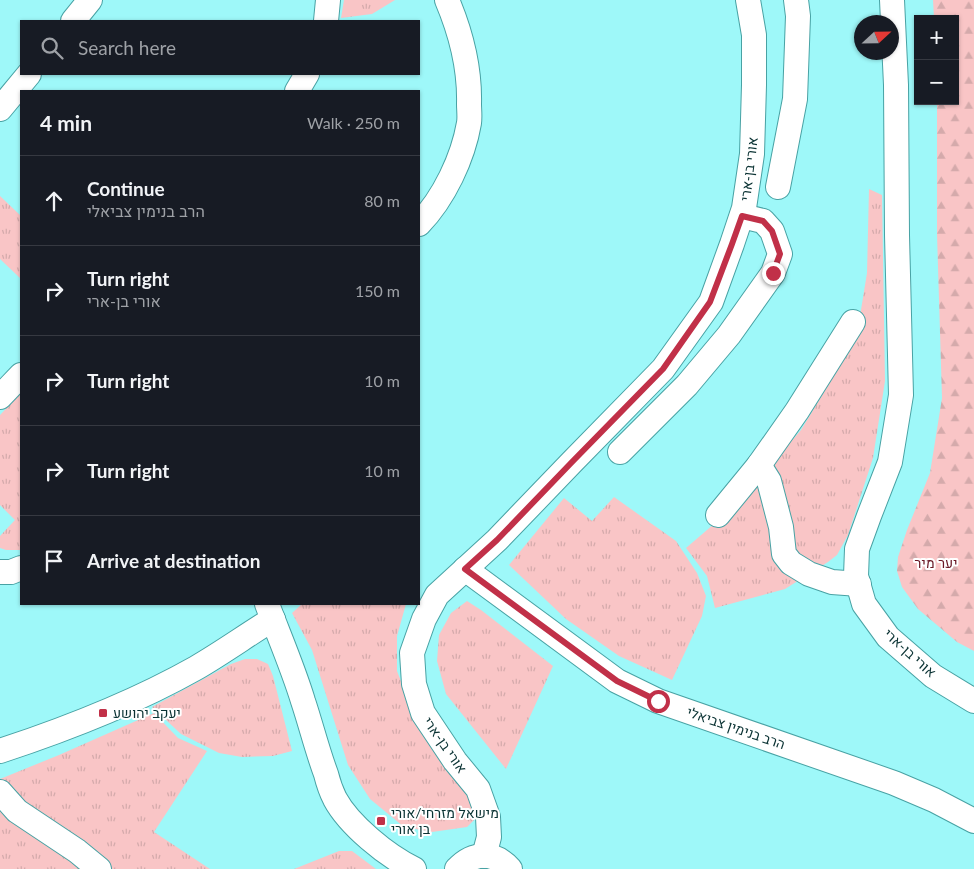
<!DOCTYPE html>
<html lang="en">
<head>
<meta charset="utf-8">
<style>
	:root { --surface:#171b24; --page:#242831; --text:#f1f3f6; --muted:#9ea1a6; --line:#363941 }
	body { margin:0; font-family:Lato,Heebo,sans-serif; background:var(--page); color:var(--text) }
	.controls { position:absolute; right:15px; top:15px; display:grid; overflow:hidden; border-radius:0px; box-shadow:0 1px 4px #0004 }
	.controls button { width:45px; height:45px; display:grid; place-items:center; padding:0; border:0; border-bottom:1px solid var(--line); background:var(--surface); color:var(--text); font:25px sans-serif }
	.compass { position:absolute; left:854px; top:15px; width:45px; height:45px; border-radius:50%; background:var(--surface); box-shadow:0 1px 4px #0004; rotate:68deg }
	.stop { position:absolute; width:15px; height:15px; margin:-11px; border:4px solid #c13048; border-radius:50%; background:#fff }
	.stop.end { background:#c13048; border-color:#fff; box-shadow:0 1px 5px #0008 }
	.list { margin:0; padding:0; list-style:none }
	h2 { display:flex; justify-content:space-between; align-items:center; height:65px; margin:0; padding:0 20px; font-size:21px }
	h2 small { font-size:16px; font-weight:400; color:var(--muted) }
	.list li { display:grid; grid-template-columns:32px 1fr auto; gap:15px; align-items:center; box-sizing:border-box; height:90px; padding:0 20px; border-top:1px solid var(--line) }
	.list b { display:block; font-size:19px; white-space:nowrap }
	.list p { margin:0; font-size:16px; white-space:nowrap; color:var(--muted) }
	.list em { font-size:16px; font-style:normal; color:var(--muted) }
	.icon { flex:none; width:28px; height:28px; fill:none; stroke:currentColor; stroke-width:2; stroke-linecap:round; stroke-linejoin:round }
	.map { position:relative; flex:none; width:974px; height:869px; overflow:hidden }
	.search { position:absolute; background:var(--surface); box-shadow:0 1px 4px #0004; left:20px; top:20px; width:400px; height:55px; display:flex; align-items:center; gap:12px; box-sizing:border-box; padding:0 18px; border-radius:0px; color:var(--muted); font-size:19px }
	.panel { position:absolute; background:var(--surface); box-shadow:0 1px 4px #0004; left:20px; top:90px; width:400px; height:515px; border-radius:0px }
	.map>svg:first-child { display:block }
	.grass { fill:url(#grass-tufts) }
	.forest { fill:url(#forest-firs) }
	.lines { fill:none; stroke-linecap:round; stroke-linejoin:round }
	.minor-casing { stroke:#48a2a4; stroke-width:26 }
	.minor { stroke:#fff; stroke-width:24 }
	.route { stroke:#c13048; stroke-width:6 }
	.poi-dot { fill:#c13048; stroke:#fff; stroke-width:2 }
	.labels { text-anchor:middle; stroke-width:4; stroke-linejoin:round; paint-order:stroke }
	.street-label { font-size:14px; fill:#0a3233; stroke:#fff }
	.park-label { font-size:14px; fill:#6a1725; stroke:#fff }
	.poi-label { font-size:14px; fill:#0a3233; stroke:#fff; text-anchor:start }
</style>
</head>
<body>
<div class="map">
<svg width="974" height="869" viewBox="0 0 974 869">
	<defs>
		<pattern id="grass-tufts" width="24" height="20" patternUnits="userSpaceOnUse" patternTransform="scale(1.25)"><rect width="24" height="20" fill="#f9c5c6"/><path d="M3 7l-1-3M5 7V3M7 7l1-3M15 17l-1-3M17 17v-4M19 17l1-3" fill="none" stroke="#d4aaab"/></pattern>
		<pattern id="forest-firs" width="22" height="20" patternUnits="userSpaceOnUse" patternTransform="scale(1.25)"><rect width="22" height="20" fill="#f9c5c6"/><path d="M5 1l3.5 6h-7zM16 11l3.5 6h-7z" fill="#d4aaab"/></pattern>
	</defs>
	<rect width="100%" height="100%" fill="#9ef8f9"/>
	<!-- grass -->
	<g class="grass">
		<path d="M344 0H395L372 14 341 18Z"/>
		<path d="M869 189 882 195 885 381 873 458 848 535 837 555 828 562 785 589 715 608 707 576 686 548 735 506 801 430 850 349 859 322 867 273Z"/>
		<path d="M0 196 21 216V279L0 259Z"/>
		<path d="M21 393V550H6L0 548V536L15 520 0 505V415Z"/>
		<path d="M614 497 676 541 697 573 706 596 702 616 672 680 619 656 566 619 509 565 564 498 592 521Z"/>
		<path d="M467 601 481 610 553 666 506 769 446 694 437 661 439 635 451 613Z"/>
		<path d="M302 604H406L397 636V671L411 707 476 797V818L467 827 432 832 404 827 370 799 348 765 312 650 292 613Z"/>
		<path d="M245 659H257L268 664 273 676 292 751 273 756 242 757 219 753 181 734 152 707 231 664Z"/>
		<path d="M154 713 178 738 207 751 154 832 210 869H0V779L59 755Z"/>
		<path d="M339 851H352L376 869H294Z"/>
	</g>
	<!-- forest -->
	<path class="forest" d="M933 0H974V651L957 642 918 609 902 587 897 571 898 557 907 530 930 473 942 398 937 234V101H955V19H934Z"/>
	<g class="lines">
		<defs>
			<g id="minor">
				<path d="M892 0 896 85 897 235 901 395 890 462 869 516 857 549 856 576 864 604 888 637 933 676 974 701"/>
				<path d="M73 21 90 0"/>
				<path d="M326 21 328 0"/>
				<path d="M297 91 307 74"/>
				<path d="M0 109 29 74"/>
				<path d="M778 187 795 99 798 16 796 0"/>
				<path d="M419 224C444 198 463 158 469 123 470 117 469 110 469 104 470 67 461 33 447 0"/>
				<path d="M0 397 21 375"/>
				<path d="M620 452 687 385 729 335 773 273 780 254 772 231 763 221 742 216"/>
				<path d="M759 465 769 481 781 527 784 554 791 563 809 574 832 582 859 584"/>
				<path d="M718 515 759 465 797 411 853 322"/>
				<path d="M465 569 617 681 658 701 894 783 934 800 974 821"/>
				<path d="M0 572H11L21 568"/>
				<path d="M267 604C279 636 293 668 303 701 311 725 317 750 326 774 328 782 331 791 335 799 349 825 387 856 414 869"/>
				<path d="M0 751C67 729 134 703 196 668 222 653 247 635 273 619"/>
				<path d="M0 792 17 811 77 851 99 869"/>
				<path d="M484 856 489 837 488 817 478 789 455 761 423 713 414 684 412 653 424 619 437 595 497 540 572 462 663 369 711 302 732 244 744 208 752 154 754 85V35L748 0"/>
				<path d="M457 869C473 852 494 851 510 869"/>
			</g>
		</defs>
		<!-- minor casing -->
		<use href="#minor" class="minor-casing"/>
		<!-- minor -->
		<use href="#minor" class="minor"/>
	</g>
	<g class="lines">
		<!-- route -->
		<path class="route" d="M658 701 617 681 465 569 497 540 572 462 663 369 710 302 732 244 742 216 763 221 772 231 780 254 773 273"/>
	</g>
	<!-- markers -->
	<g class="poi-dot">
		<rect x="98" y="708" width="10" height="10" rx="2.5"/>
		<rect x="376" y="816" width="10" height="10" rx="2.5"/>
	</g>
	<g class="labels">
		<!-- street labels -->
		<g class="street-label">
			<text transform="translate(749 169) rotate(-83)" y="5">אורי בן-ארי</text>
			<text transform="translate(910 653) rotate(42)" y="5">אורי בן-ארי</text>
			<text transform="translate(736 728) rotate(19)" y="5">הרב בנימין צביאלי</text>
			<text transform="translate(445 745) rotate(55)" y="5">אורי בן-ארי</text>
		</g>
		<!-- park labels -->
		<g class="park-label">
			<text x="936" y="568">יער מיר</text>
		</g>
		<!-- poi labels -->
		<g class="poi-label">
			<text x="113" y="718">יעקב יהושע</text>
			<text x="391" y="818">מישאל מזרחי/אורי<tspan x="391" dy="16">בן אורי</tspan></text>
		</g>
	</g>
</svg>
<div class="controls">
<button>+</button>
<button>−</button>
</div>
<svg class="compass" viewBox="-18 -18 36 36"><path d="M0-13l5 13h-10z" fill="#e53935"/><path d="M0 13l5-13h-10z" fill="#9ea1a6"/></svg>
<div class="stop" style="left:658px;top:701px"></div>
<div class="stop end" style="left:773px;top:273px"></div>
<div class="search"><svg class="icon" aria-label="search" viewBox="0 0 24 24"><circle cx="10" cy="10" r="6"/><path d="M15 15l6 6"/></svg>Search here</div>
<section class="panel">
<h2>4 min<small>Walk · 250 m</small></h2>
<ul class="list">
<li><svg class="icon" aria-label="ahead" viewBox="0 0 24 24"><path d="M12 20V5M6 11l6-6 6 6"/></svg><div><b>Continue</b><p>הרב בנימין צביאלי</p></div><em>80 m</em></li>
<li><svg class="icon" aria-label="right" viewBox="0 0 24 24"><path d="M7 20v-9h11M14 6l5 5-5 5"/></svg><div><b>Turn right</b><p>אורי בן-ארי</p></div><em>150 m</em></li>
<li><svg class="icon" aria-label="right" viewBox="0 0 24 24"><path d="M7 20v-9h11M14 6l5 5-5 5"/></svg><div><b>Turn right</b></div><em>10 m</em></li>
<li><svg class="icon" aria-label="right" viewBox="0 0 24 24"><path d="M7 20v-9h11M14 6l5 5-5 5"/></svg><div><b>Turn right</b></div><em>10 m</em></li>
<li><svg class="icon" aria-label="arrive" viewBox="0 0 24 24"><path d="M6 21V4h12l-3 4 3 4H6"/></svg><div><b>Arrive at destination</b></div></li>
</ul>
</section>
</div>
</body>
</html>
